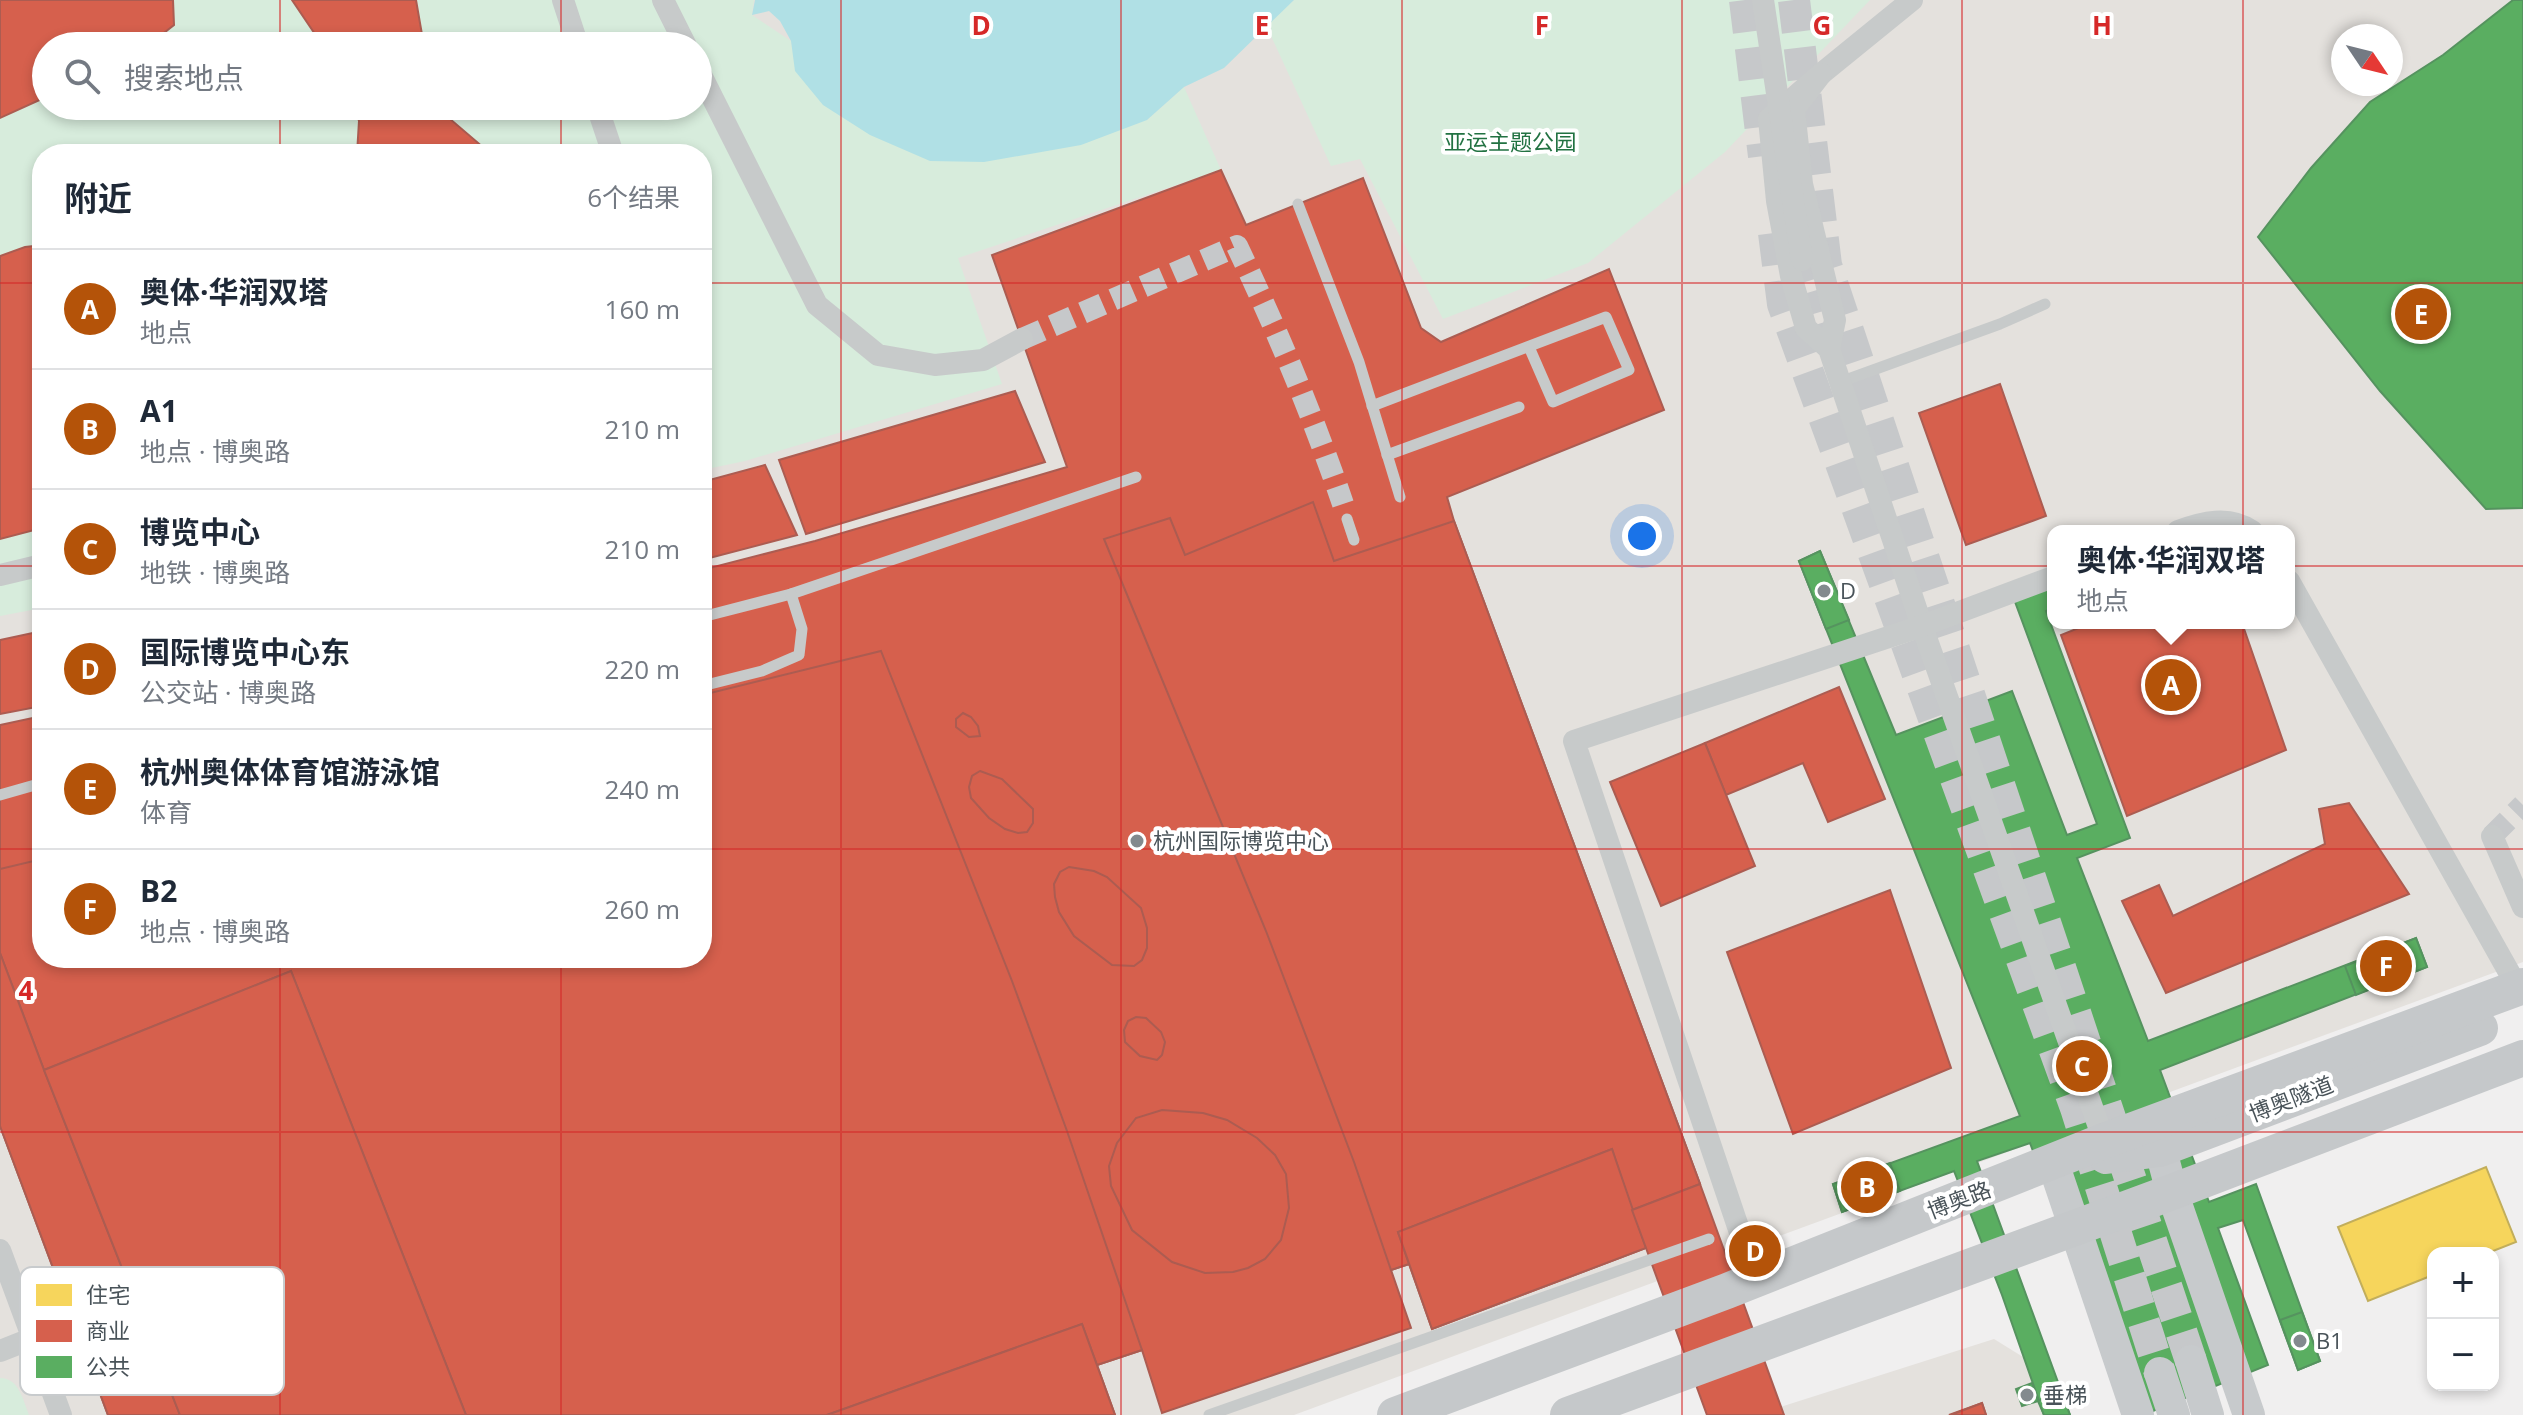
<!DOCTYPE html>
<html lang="zh">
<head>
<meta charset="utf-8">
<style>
	:root { --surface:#fff; --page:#f6f6f7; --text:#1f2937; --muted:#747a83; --line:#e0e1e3; --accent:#b45309 }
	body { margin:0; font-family:"Open Sans","Noto Sans SC",sans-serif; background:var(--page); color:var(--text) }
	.controls { position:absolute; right:24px; bottom:24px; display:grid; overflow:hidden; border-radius:16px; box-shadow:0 4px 12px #0003 }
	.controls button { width:72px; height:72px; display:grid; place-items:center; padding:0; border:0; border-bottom:2px solid var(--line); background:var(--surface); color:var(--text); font:40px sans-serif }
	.compass { position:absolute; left:2331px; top:24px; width:72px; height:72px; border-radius:50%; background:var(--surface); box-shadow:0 4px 12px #0003; rotate:125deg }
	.you { position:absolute; left:1642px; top:536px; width:28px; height:28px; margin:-20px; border:6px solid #fff; border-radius:50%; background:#1a73e8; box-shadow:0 0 0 12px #1a73e833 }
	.badge { display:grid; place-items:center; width:52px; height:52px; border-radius:50%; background:var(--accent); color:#fff; font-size:26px; font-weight:700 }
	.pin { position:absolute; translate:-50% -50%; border:4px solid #fff; box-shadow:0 2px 8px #0006 }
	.popup { position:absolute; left:2047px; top:525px; width:248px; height:104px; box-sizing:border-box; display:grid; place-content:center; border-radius:16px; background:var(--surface); filter:drop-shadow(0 2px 6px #0005); font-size:26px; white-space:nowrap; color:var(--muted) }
	.popup b { font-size:30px; color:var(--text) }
	.popup::after { content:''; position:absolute; left:50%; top:100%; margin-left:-16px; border:16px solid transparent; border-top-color:var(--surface) }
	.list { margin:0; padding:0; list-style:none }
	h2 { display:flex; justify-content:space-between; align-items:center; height:104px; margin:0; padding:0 32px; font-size:34px }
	h2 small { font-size:26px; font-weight:400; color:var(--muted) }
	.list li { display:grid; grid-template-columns:52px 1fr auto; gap:24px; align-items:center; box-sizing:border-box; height:120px; padding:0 32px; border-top:2px solid var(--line) }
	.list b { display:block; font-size:30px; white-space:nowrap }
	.list p { margin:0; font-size:26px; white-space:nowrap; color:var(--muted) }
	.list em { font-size:26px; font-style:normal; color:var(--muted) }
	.icon { flex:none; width:44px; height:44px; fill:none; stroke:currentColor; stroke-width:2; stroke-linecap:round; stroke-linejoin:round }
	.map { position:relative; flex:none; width:2523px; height:1415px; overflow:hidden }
	.search { position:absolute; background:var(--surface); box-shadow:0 4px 12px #0003; left:32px; top:32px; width:680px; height:88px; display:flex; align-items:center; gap:20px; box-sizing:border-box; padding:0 28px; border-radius:44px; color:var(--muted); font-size:30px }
	.panel { position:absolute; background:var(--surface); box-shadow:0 4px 12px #0003; left:32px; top:144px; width:680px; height:824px; border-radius:32px }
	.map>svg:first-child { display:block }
	.commercial { fill:#e4e1dd; fill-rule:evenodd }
	.green { fill:#d7ecdc; fill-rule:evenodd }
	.water { fill:#b0e0e5 }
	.homes { fill:#f6d55c; stroke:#c2ae5b; stroke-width:2 }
	.shops { fill:#d6604d; stroke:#ac5c51; stroke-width:2 }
	.public { fill:#5aae61; stroke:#55935f; stroke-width:2 }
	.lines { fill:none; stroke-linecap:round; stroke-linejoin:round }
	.street-tunnel { stroke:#c6c8ca; stroke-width:22; stroke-dasharray:22 11; stroke-linecap:butt }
	.secondary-tunnel { stroke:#c6c8ca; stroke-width:32; stroke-dasharray:32 16; stroke-linecap:butt }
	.lane { stroke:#c7caca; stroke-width:11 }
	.street { stroke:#c7caca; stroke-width:22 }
	.secondary { stroke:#c7cacc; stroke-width:32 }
	.primary { stroke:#c5c8ca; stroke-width:36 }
	.street-bridge { stroke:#c7caca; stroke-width:22 }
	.grid { fill:none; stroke:#d62828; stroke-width:2; stroke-opacity:0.55 }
	.poi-dot { fill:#838a8e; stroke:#fff; stroke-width:3 }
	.labels { text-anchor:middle; stroke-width:8; stroke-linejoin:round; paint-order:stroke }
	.park-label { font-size:22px; fill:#227242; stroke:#fff }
	.poi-label { font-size:22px; fill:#495359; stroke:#fff; text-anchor:start }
	.street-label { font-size:22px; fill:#495359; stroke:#fff }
	.key { fill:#fff; stroke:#c8cbcd; stroke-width:2 }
	.key-label { font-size:22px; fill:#495359 }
	.grid-label { font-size:26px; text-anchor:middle; font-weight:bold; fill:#d62828; stroke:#fff; stroke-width:8; stroke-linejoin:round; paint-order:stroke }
</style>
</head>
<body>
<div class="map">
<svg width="2523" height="1415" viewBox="0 0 2523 1415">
	<rect width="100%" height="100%" fill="#f0efef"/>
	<!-- commercial -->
	<g class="commercial">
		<path d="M0 0H2523V962L1294 1415H0ZM2343 36H2391V84H2343ZM46 46H698V106H46ZM42 154H702V958H42ZM2053 531H2289V623H2053Z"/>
		<path d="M1994 1339 2041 1368 2064 1415H1755Z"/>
	</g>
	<!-- green -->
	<g class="green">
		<path d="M0 0H754L752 15 791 41 796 71 1147 120 1184 87 1221 170 958 258 1002 384 745 461 702 470V154H42V608L0 616ZM46 46H698V106H46Z"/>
		<path d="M1294 0H1870L1725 152 1588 263 1443 319 1360 159 1331 166 1266 25Z"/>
		<path d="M0 1378C19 1378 23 1400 29 1415H0Z"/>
	</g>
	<!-- water -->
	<path class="water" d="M755 0H1294L1224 68 1184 87 1147 120 1081 145 984 162 930 161 870 135 823 105 795 71 791 41 780 21 769 11 752 15Z"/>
	<!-- homes -->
	<path class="homes" d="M2486 1167 2516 1242 2488 1253H2433V1275L2368 1301 2338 1227Z"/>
	<!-- shops -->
	<g class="shops">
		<path d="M0 0H173L174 25 151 43 140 46H86L76 33 59 46H46V97L0 118Z"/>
		<path d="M292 0H416L424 46H323Z"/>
		<path d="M354 106H444L450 119 491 154 426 150 408 154H357L359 121Z"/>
		<path d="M1221 170 1246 225 1363 178 1421 328 1441 342 1609 269 1664 410 1447 497 1454 521 1700 1184 1632 1210 1646 1248 1432 1329 1409 1264 1391 1270 1411 1328 1162 1413 1142 1350 1097 1365 1115 1415H108L0 1126V725L42 716V958H702V570L815 541 1067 467 992 255Z"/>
		<path d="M42 245V528L0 539V256L25 247Z"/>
		<path d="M2000 384 2046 516 1966 545 1919 413Z"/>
		<path d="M1015 391 1045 462 806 534 779 460Z"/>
		<path d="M765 465 797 535 702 560V482Z"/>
		<path d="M1313 502 1334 561 1454 521 1700 1184 1632 1210 1612 1149 1398 1232 1409 1264 1391 1270 1354 1162 1266 931 1104 539 1170 518 1185 555Z"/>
		<path d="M2091 623H2242L2286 750 2127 816 2061 635Z"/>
		<path d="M42 631V706L0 714V640Z"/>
		<path d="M881 651 1012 981 1067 1131 1142 1350 1097 1365 1082 1324 827 1415H466L291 971 44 1070 0 953V869L42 859V958H702V695Z"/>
		<path d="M1839 687 1885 799 1828 822 1803 763 1726 795 1705 743Z"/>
		<path d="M963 713 971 717 978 726 980 736 969 737 956 727V719Z"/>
		<path d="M1705 743 1755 866 1661 906 1610 782Z"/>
		<path d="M980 771 1002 779 1033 809V823L1027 832 1018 833 1005 829 989 818 971 798 969 787 972 776Z"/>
		<path d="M2349 803 2409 894 2166 993 2122 901 2159 885 2173 916 2325 844 2319 809Z"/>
		<path d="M1069 867 1094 871 1107 877 1141 908 1147 928V948L1142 960 1134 966 1112 965 1074 936 1059 912 1055 897 1054 884 1060 872Z"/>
		<path d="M1890 890 1951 1068 1793 1134 1727 952Z"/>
		<path d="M0 953 44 1070 180 1415H108L0 1126Z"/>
		<path d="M291 971 327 1062 466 1415H180L44 1070Z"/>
		<path d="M1136 1017 1146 1018 1161 1032 1165 1042 1162 1055 1157 1060 1140 1056 1125 1042 1124 1030 1128 1021Z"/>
		<path d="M1162 1110 1203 1113 1227 1120 1257 1138 1275 1155 1286 1174 1289 1208 1281 1240 1265 1259 1248 1268 1233 1272 1205 1273 1172 1262 1132 1230 1111 1186 1109 1166 1117 1143 1136 1118Z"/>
		<path d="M1612 1149 1646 1248 1432 1329 1398 1232Z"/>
		<path d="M1700 1184 1784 1415H1707L1646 1248 1632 1210Z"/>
		<path d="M1082 1324 1115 1415H827Z"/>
		<path d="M1982 1403 1986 1415H1949Z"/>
		<path d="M1982 1403 1986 1415H1951Z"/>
	</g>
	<!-- public -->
	<g class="public">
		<path d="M2513 0H2523V508L2486 509 2380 391 2258 237 2311 168 2370 102 2443 55Z"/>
		<path d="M1820 551 1896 735 2012 691 2067 835 2097 824 2014 599 2053 582V608L2046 611 2130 838 2077 858 2148 1041 2416 938 2427 967 2160 1070 2209 1202 2256 1184 2320 1361 2298 1370 2243 1220 2218 1228 2268 1365 2143 1415H2131L2030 1143 1977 1161 2070 1415H2044L2002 1295 1954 1171 1842 1212 1833 1184 2020 1116 1799 561Z"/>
		<path d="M1820 551 1849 620 1826 629 1799 561Z"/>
		<path d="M2416 938 2427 967 2356 995 2345 966Z"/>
		<path d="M1890 1163 1900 1191 1842 1212 1833 1184Z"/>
		<path d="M2302 1312 2320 1361 2298 1370 2280 1320Z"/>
		<path d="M2032 1383 2038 1401 2022 1406 2016 1389Z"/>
		<path d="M2061 1392 2070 1415H2044L2038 1401Z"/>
	</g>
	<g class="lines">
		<!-- street-tunnel -->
		<g class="street-tunnel">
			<path d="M1802 260 1829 349"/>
			<path d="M1022 339 1237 246C1277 330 1313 416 1343 504"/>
			<path d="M2492 836 2523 805"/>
		</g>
		<!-- secondary-tunnel -->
		<g class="secondary-tunnel">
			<path d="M1745 0 1764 156"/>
			<path d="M1794 0 1826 265 2191 1361"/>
			<path d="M1774 233 1783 304 2076 1108 2160 1373"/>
		</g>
		<!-- lane -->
		<g class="lane">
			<path d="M1298 204 1359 362 1400 497"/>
			<path d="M1840 382 2000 324 2045 304"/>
			<path d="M1372 406 1606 317 1629 370 1553 402 1529 347"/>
			<path d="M1387 455 1519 407"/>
			<path d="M1347 519 1354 540"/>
			<path d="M702 617 791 594 1136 477"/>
			<path d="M702 686 762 671 799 655 802 629 791 594"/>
			<path d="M0 795 42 783"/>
			<path d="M1209 1415 1709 1239"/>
		</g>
		<!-- street -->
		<g class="street">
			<path d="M563 0 578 46"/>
			<path d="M663 0 686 46"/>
			<path d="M698 69 817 305 878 355 935 365 983 360 1022 339"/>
			<path d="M1821 74 1912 0"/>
			<path d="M597 106 613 154"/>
			<path d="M1829 349 1835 320 1802 184 1794 109 1821 74 1769 119 1777 201 1791 276 1806 328 1829 349 1922 626 2104 1141"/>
			<path d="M2178 531C2202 522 2229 515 2252 531"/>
			<path d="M0 575 42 565"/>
			<path d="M2289 581 2518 988"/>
			<path d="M2492 836 2523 907"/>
			<path d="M0 1250 61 1415"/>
			<path d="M1756 1280 1574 741 1922 626 2053 577"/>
			<path d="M0 1351 33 1338"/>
		</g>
		<!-- secondary -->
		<g class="secondary">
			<path d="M2154 1125 2172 1192 2249 1415"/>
			<path d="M2053 1163 2138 1415"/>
			<path d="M2191 1361 2208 1415"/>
			<path d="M2160 1373 2174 1415"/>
		</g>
		<!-- primary -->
		<g class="primary">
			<path d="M2106 1156 2160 1149 2480 1028"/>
			<path d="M1395 1415 1727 1291 2104 1141 2523 986"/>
			<path d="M1568 1415 2172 1192 2523 1058"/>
		</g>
		<!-- street-bridge -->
		<path class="street-bridge" d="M1763 0 1802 260"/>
	</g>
	<!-- grid -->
	<path class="grid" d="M280 0V46M561 0V46M841 0V1415M1121 0V1415M1402 0V1415M1682 0V1415M1962 0V1415M2243 0V1415M280 106V154M561 106V154M0 283H42M702 283H2523M0 566H42M702 566H2523M0 849H42M702 849H2523M280 958V1415M561 958V1415M0 1132H2523"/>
	<!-- markers -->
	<g class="poi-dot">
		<circle cx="1824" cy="591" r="8"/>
		<circle cx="1137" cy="841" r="8"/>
		<circle cx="2300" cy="1341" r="8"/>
		<circle cx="2027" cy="1395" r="8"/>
	</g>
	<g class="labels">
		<!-- park labels -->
		<g class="park-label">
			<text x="1510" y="150">亚运主题公园</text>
		</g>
		<!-- poi labels -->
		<g class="poi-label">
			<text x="1840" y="599">D</text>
			<text x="1153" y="849">杭州国际博览中心</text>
			<text x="2316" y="1349">B1</text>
			<text x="2043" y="1403">垂梯</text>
		</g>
		<!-- street labels -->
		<g class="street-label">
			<text transform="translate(2291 1099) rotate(-21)" y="8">博奥隧道</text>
			<text transform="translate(1959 1200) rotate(-21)" y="8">博奥路</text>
		</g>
	</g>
	<!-- legend -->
	<rect x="20" y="1267" width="264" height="128" rx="12" class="key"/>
	<rect x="36" y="1284" width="36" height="22" fill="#f6d55c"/>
	<rect x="36" y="1320" width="36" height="22" fill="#d6604d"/>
	<rect x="36" y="1356" width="36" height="22" fill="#5aae61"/>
	<g class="key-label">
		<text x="86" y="1303">住宅</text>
		<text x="86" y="1339">商业</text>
		<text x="86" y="1375">公共</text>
	</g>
	<g class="grid-label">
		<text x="981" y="35">D</text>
		<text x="1262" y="35">E</text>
		<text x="1542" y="35">F</text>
		<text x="1822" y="35">G</text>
		<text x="2102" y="35">H</text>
		<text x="26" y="1000">4</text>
	</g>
</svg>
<div class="controls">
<button>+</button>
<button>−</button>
</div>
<svg class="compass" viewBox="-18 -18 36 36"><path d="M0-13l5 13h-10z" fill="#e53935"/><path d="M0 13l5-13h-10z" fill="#747a83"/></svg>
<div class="you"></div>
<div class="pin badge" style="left:2171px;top:685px">A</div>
<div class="popup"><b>奥体·华润双塔</b>地点</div>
<div class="pin badge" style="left:1867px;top:1187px">B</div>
<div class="pin badge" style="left:2082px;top:1066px">C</div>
<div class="pin badge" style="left:1755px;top:1251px">D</div>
<div class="pin badge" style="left:2421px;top:314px">E</div>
<div class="pin badge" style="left:2386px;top:966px">F</div>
<div class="search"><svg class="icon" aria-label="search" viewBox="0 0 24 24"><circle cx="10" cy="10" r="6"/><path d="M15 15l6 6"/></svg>搜索地点</div>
<section class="panel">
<h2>附近<small>6个结果</small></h2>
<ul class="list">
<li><span class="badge">A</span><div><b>奥体·华润双塔</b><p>地点</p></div><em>160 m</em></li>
<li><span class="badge">B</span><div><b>A1</b><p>地点 · 博奥路</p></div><em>210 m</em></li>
<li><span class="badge">C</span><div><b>博览中心</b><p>地铁 · 博奥路</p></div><em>210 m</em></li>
<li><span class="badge">D</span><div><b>国际博览中心东</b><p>公交站 · 博奥路</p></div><em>220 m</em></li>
<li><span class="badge">E</span><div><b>杭州奥体体育馆游泳馆</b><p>体育</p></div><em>240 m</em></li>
<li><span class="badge">F</span><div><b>B2</b><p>地点 · 博奥路</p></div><em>260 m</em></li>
</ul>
</section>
</div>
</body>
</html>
